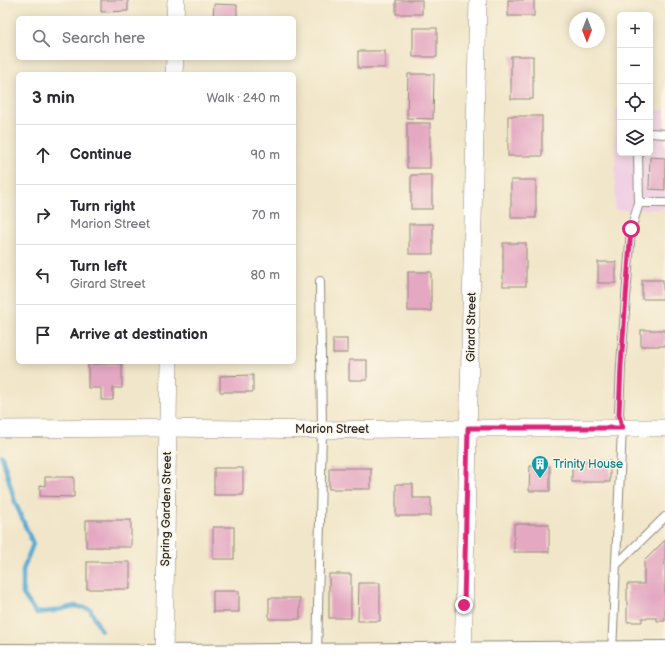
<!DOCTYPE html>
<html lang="en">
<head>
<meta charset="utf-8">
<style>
	:root { --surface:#fff; --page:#f7f7f7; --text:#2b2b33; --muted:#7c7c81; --line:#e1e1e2 }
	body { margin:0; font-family:"Balsamiq Sans",sans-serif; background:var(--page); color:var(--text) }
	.controls { position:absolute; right:12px; top:12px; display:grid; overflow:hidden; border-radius:6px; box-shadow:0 2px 10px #0003 }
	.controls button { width:36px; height:36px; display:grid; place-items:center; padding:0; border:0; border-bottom:1px solid var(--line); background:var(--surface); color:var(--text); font:20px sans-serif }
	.compass { position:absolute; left:569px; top:12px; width:36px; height:36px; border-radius:50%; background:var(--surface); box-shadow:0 2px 10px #0003; rotate:180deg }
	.stop { position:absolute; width:12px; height:12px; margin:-9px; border:3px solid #db2777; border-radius:50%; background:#fff }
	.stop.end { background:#db2777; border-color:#fff; box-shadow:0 1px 4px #0008 }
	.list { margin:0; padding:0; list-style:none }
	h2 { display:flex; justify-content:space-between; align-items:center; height:52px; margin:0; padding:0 16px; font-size:17px }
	h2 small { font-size:13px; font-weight:400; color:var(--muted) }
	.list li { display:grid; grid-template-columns:26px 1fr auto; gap:12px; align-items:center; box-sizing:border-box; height:60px; padding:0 16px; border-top:1px solid var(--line) }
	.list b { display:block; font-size:15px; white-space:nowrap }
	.list p { margin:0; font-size:13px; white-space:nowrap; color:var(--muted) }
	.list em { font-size:13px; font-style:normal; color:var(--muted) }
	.icon { flex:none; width:22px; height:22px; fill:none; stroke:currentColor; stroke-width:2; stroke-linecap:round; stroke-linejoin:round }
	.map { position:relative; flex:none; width:665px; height:661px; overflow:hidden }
	.search { position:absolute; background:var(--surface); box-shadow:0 2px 10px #0003; left:16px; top:16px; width:280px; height:44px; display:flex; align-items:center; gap:10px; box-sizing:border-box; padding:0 14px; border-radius:6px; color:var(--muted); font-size:15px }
	.panel { position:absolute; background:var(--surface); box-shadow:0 2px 10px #0003; left:16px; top:72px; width:280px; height:292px; border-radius:6px }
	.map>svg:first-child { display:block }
	.built { fill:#f0d0e4 }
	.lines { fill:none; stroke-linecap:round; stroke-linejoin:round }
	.stream { stroke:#57aad2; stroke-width:4.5 }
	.building { fill:#e4a8c2 }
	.lane-casing { stroke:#8e887a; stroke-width:10 }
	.street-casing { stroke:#8e887a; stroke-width:18 }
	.secondary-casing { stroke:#8e887a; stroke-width:24 }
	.lane { stroke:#fff; stroke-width:8 }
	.street { stroke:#fff; stroke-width:17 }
	.secondary { stroke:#fff; stroke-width:22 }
	.route { stroke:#db2777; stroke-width:5 }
	.labels { text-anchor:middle; stroke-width:3; stroke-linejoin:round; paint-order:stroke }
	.street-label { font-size:12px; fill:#2b2b2b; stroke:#fcf5e5 }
	.culture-label { font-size:12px; fill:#0d838f; stroke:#fcf5e5; text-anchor:start }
</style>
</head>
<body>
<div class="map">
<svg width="665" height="661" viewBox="0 0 665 661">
	<rect width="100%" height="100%" fill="#fcf5e5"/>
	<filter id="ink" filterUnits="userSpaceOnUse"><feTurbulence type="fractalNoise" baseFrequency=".025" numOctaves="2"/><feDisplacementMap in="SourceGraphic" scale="8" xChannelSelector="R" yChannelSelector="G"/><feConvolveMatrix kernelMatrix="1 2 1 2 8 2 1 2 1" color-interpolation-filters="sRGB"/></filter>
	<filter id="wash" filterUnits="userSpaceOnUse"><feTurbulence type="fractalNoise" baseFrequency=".012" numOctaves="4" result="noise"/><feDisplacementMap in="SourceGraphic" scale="16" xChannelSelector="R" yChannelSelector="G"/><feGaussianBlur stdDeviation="0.9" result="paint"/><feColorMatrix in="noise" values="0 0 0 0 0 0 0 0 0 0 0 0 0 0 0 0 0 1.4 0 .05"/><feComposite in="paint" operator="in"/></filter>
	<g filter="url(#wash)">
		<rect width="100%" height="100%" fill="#f1e6c9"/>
		<!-- built -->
		<path class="built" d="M616 109 620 110V153H650V110H665V209L615 210Z"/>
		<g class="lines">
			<!-- stream -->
			<path class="stream" d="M2 456 15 502 33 544 23 570V594L36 613 53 611 75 606 90 609 101 630"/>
		</g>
		<g id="blocks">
			<!-- building -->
			<g class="building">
				<path d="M101 0H128V11L101 12Z"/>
				<rect x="396" y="0" width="26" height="14"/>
				<rect x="508" y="0" width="26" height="16"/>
				<path d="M214 4 237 5V18H213Z"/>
				<rect x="413" y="28" width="24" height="29"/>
				<rect x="358" y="51" width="27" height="17"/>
				<rect x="511" y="56" width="22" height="43"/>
				<path d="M408 74H434L433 119 407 118Z"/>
				<rect x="508" y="116" width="34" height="40"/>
				<rect x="407" y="123" width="23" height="45"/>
				<path d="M650 157 665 158V190L649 189Z"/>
				<rect x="411" y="175" width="21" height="34"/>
				<rect x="511" y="180" width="25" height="38"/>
				<rect x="409" y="224" width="24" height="30"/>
				<rect x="503" y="243" width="23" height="43"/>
				<rect x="598" y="262" width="18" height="21"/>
				<rect x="408" y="272" width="23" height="39"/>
				<rect x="642" y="280" width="21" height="19"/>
				<rect x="641" y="330" width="24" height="16"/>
				<rect x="333" y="339" width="14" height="14"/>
				<rect x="349" y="360" width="18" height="20"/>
				<path d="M88 364H122V388H113V400H101V388H88Z"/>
				<path d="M253 375V392H220V376Z"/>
				<rect x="572" y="461" width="38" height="21"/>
				<path d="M534 463H547V466H550V491H529L530 466H534Z"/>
				<rect x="214" y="468" width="29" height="27"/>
				<rect x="329" y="468" width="42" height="21"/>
				<path d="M45 477H74V497L40 496V485L45 486Z"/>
				<path d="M396 484H413V498H431V516H396Z"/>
				<rect x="86" y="520" width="45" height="27"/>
				<rect x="514" y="524" width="35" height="28"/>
				<rect x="213" y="527" width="21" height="32"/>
				<path d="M665 540V621H657V618H642V622H627V584H644V561Z"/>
				<rect x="87" y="562" width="43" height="27"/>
				<rect x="329" y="574" width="22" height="44"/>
				<path d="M359 583H380V621H358Z"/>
				<rect x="213" y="591" width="26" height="21"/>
				<rect x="269" y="598" width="31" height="21"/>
			</g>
		</g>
	</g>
	<g filter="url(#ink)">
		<use href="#blocks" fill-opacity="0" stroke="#8e887a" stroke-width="1"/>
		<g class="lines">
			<defs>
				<g id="lane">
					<path d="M650 133 665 134"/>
					<path d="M638 153 639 203H665"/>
					<path d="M616 565 665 517"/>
					<path d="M612 652 622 428 619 414 621 365 631 229 639 203"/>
					<path d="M317 654 322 430 320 281"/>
				</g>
				<g id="street">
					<path d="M175 18 176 0"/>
					<path d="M174 74 175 58"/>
					<path d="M0 429 168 428 322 430 468 428H665"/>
					<path d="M164 656 169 362"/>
					<path d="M463 661 478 0"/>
				</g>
				<path id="secondary" d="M0 655 164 656 665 652"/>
			</defs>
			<!-- lane casing -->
			<use href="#lane" class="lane-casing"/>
			<!-- street casing -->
			<use href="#street" class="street-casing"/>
			<!-- secondary casing -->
			<use href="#secondary" class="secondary-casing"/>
			<!-- lane -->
			<use href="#lane" class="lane"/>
			<!-- street -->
			<use href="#street" class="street"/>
			<!-- secondary -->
			<use href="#secondary" class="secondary"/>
		</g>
	</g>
	<g class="lines" filter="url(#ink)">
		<!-- route -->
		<path class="route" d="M464 605 468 428H622L619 414 621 365 631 229"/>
	</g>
	<!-- icons -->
	<defs>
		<symbol id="building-pin" viewBox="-11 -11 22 30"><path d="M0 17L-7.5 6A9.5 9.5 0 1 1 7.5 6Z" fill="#0f9aa8" stroke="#fcf5e5"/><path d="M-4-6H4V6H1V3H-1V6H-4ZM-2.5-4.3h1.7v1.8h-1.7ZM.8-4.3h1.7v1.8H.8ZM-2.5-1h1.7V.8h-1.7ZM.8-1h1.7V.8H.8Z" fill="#fff"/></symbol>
	</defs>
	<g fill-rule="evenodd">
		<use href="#building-pin" x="530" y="454" width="20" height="27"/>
	</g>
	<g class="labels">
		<!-- street labels -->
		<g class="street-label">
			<text transform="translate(471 327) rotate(-89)" y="4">Girard Street</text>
			<text x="332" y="433">Marion Street</text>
			<text transform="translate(166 509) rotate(-89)" y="4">Spring Garden Street</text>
		</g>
		<!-- culture labels -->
		<g class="culture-label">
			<text x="553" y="468">Trinity House</text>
		</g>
	</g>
</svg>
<div class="controls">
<button>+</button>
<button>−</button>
<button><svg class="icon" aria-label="locate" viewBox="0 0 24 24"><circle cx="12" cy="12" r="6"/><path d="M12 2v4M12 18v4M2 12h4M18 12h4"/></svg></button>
<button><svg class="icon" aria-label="layers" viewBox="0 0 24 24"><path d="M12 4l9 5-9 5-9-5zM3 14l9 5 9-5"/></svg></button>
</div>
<svg class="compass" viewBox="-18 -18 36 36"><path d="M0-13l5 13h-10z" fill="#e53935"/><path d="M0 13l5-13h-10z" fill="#7c7c81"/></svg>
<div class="stop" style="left:631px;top:229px"></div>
<div class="stop end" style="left:464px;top:605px"></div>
<div class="search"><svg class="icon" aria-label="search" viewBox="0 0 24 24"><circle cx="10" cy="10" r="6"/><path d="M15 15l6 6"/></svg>Search here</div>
<section class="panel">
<h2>3 min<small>Walk · 240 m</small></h2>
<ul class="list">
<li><svg class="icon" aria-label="ahead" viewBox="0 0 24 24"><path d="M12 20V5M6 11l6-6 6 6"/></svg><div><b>Continue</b></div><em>90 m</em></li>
<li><svg class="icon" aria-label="right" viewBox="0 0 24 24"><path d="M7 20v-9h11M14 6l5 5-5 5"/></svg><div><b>Turn right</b><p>Marion Street</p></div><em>70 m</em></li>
<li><svg class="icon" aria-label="left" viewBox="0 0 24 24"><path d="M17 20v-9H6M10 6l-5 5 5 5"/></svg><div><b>Turn left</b><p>Girard Street</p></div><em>80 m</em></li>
<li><svg class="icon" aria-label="arrive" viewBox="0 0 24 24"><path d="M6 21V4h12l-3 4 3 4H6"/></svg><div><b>Arrive at destination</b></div></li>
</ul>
</section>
</div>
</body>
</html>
